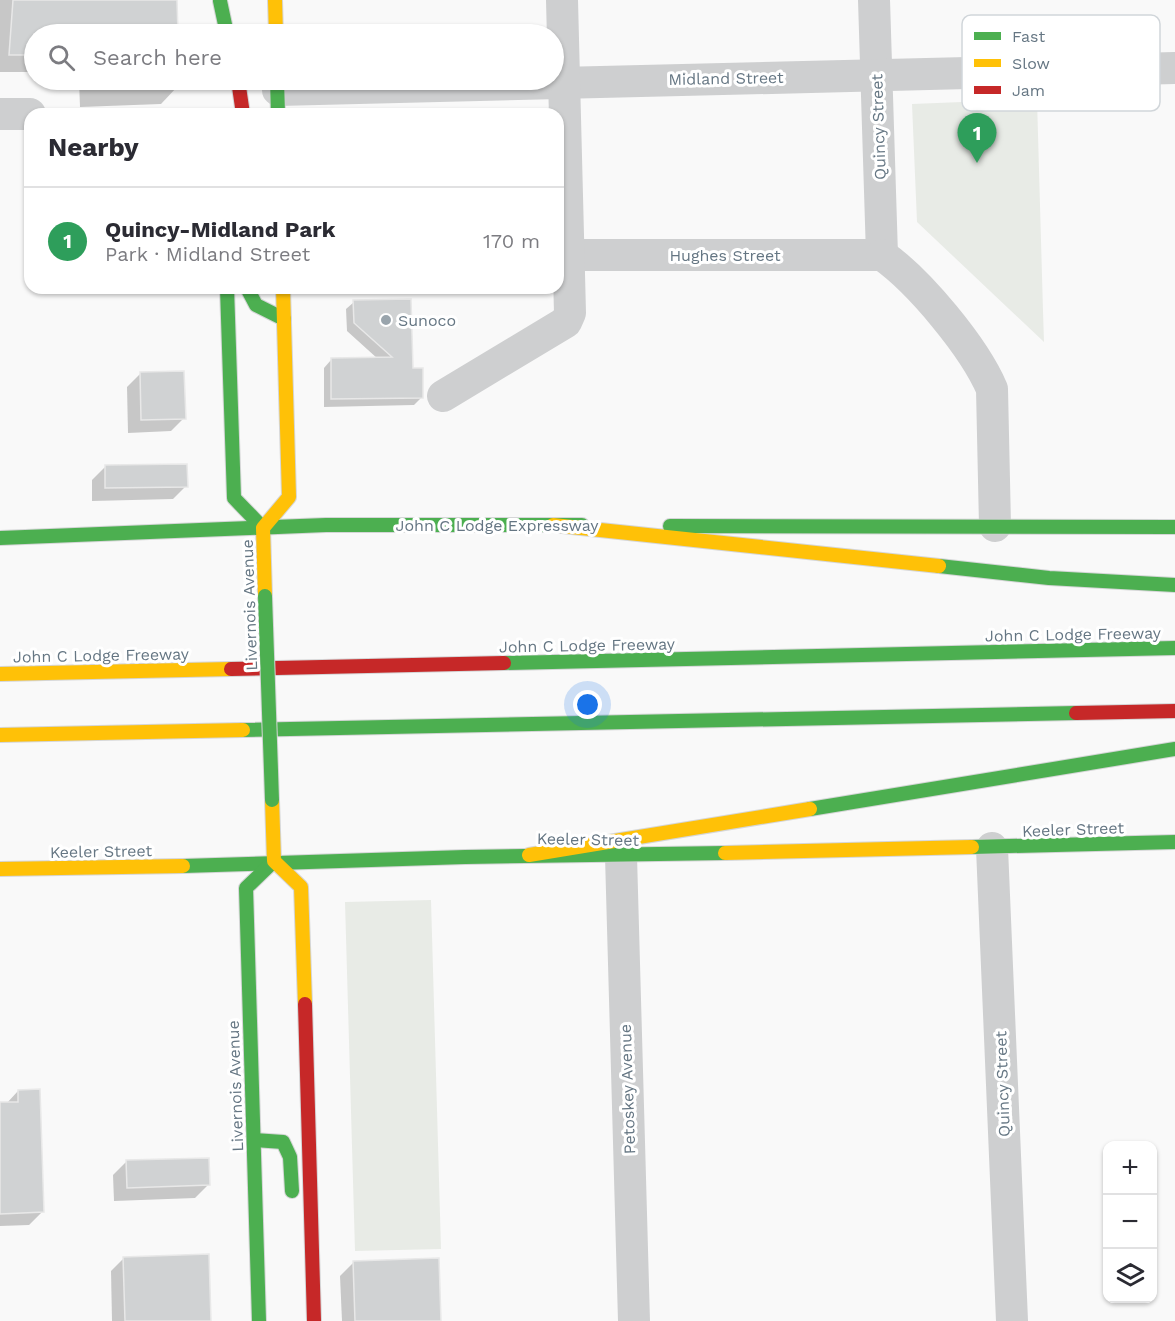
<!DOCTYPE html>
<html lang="en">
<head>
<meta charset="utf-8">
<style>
	:root { --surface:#fff; --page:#f7f7f7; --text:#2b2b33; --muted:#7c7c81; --line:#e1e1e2; --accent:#0f766e }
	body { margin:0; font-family:"Work Sans",sans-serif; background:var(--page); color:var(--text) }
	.controls { position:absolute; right:18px; bottom:18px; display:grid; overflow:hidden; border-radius:12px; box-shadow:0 2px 4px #0004 }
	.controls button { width:54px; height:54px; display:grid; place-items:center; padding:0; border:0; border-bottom:2px solid var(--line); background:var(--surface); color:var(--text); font:30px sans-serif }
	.you { position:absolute; left:588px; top:705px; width:21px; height:21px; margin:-15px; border:4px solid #fff; border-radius:50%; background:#1a73e8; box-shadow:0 0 0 9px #1a73e833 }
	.badge { display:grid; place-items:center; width:39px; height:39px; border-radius:50%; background:var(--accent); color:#fff; font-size:20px; font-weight:700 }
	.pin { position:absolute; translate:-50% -50px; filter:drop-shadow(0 2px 3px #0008) }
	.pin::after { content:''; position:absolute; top:32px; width:21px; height:18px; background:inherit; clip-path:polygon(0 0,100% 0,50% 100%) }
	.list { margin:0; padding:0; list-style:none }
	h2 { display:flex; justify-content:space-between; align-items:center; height:78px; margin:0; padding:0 24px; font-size:26px }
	h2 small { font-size:20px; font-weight:400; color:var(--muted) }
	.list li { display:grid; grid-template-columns:39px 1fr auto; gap:18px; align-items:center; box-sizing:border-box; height:108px; padding:0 24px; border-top:2px solid var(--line) }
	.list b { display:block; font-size:22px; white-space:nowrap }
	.list p { margin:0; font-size:20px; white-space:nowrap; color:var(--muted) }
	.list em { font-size:20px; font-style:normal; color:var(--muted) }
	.icon { flex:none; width:33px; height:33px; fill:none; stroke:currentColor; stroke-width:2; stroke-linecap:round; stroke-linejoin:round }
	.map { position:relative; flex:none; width:1175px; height:1321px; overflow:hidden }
	.search { position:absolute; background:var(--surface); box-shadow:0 2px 4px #0004; left:24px; top:24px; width:540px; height:66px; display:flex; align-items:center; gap:15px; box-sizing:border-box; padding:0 21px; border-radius:33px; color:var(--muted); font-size:22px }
	.panel { position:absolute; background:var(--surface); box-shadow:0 2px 4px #0004; left:24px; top:108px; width:540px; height:186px; border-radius:18px }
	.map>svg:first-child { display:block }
	.green { fill:#e8ebe6 }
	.shadow { fill:#0003 }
	.building { fill:#d0d2d3; stroke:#e8e8e8; stroke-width:1.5 }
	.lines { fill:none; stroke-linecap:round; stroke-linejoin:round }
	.fast-casing { stroke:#d5d6d7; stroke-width:16 }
	.slow-casing { stroke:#d5d6d7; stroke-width:16 }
	.jam-casing { stroke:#d5d6d7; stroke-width:16 }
	.street { stroke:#cecfd0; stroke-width:32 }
	.fast { stroke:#4caf50; stroke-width:14 }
	.slow { stroke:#ffc107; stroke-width:14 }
	.jam { stroke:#c62828; stroke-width:14 }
	.fast-bridge-casing { stroke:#d5d6d7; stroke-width:16; stroke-linecap:butt }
	.fast-bridge { stroke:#4caf50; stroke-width:14 }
	.poi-dot { fill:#99a4ac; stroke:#fff; stroke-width:2 }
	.labels { text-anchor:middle; stroke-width:6; stroke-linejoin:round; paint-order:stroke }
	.street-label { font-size:16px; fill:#657683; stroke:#fff }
	.poi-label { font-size:16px; fill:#657683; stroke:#fff; text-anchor:start }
	.key { fill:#fff; stroke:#d1d6da; stroke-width:1.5 }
	.key-label { font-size:16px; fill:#657683 }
</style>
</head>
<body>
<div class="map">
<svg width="1175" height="1321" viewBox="0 0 1175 1321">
	<rect width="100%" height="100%" fill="#f9f9f9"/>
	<!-- green -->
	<g class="green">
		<path d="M1037 99 1043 311 1044 342 917 222 912 104Z"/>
		<path d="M431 900 441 1249 355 1251 345 902Z"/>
	</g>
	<!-- shadow -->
	<g class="shadow">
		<path d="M0 0H176L177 34H34V72H0Z"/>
		<path d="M79 80H178V86L161 104 80 107Z"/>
		<path d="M524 112V114H426Z"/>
		<path d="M354 302 412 370 422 397 414 405 324 407V368L331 360 378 359 347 331 346 309Z"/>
		<path d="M140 374 184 418 171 431 128 433 127 387Z"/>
		<path d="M105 467 186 486 173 499 92 501V480Z"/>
		<path d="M18 1091 42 1212 29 1225 0 1226V1104H6Z"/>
		<path d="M126 1162 208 1185 195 1198 114 1201 113 1175Z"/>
		<path d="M124 1258 210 1321H112L111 1271Z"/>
		<path d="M354 1262 439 1321H342L340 1276Z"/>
	</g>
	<!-- building -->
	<g class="building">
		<path d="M13 0H177L178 34H34V55H9Z"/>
		<path d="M411 299 413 368H423V398L331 399V358L392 357 354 323 353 300Z"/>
		<path d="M184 371 186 419 141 420 140 372Z"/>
		<path d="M187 464 188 487 105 488V465Z"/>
		<path d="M40 1089 44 1212 0 1214V1102H18V1090Z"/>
		<path d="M209 1158 210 1185 127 1188 126 1160Z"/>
		<path d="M209 1254 211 1321H125L123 1257Z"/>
		<path d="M439 1258 441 1321H355L353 1261Z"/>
	</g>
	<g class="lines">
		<defs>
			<g id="fast">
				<path d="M220 1 227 34"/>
				<path d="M277 80 278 114"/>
				<path d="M227 288 234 498 263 528"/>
				<path d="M247 288 256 305 284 319"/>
				<path d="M670 526 1175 527"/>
				<path d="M0 538 326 525H582"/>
				<path d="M939 566 1049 578 1175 585"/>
				<path d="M504 663 1175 648"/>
				<path d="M243 730 1076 713"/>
				<path d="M810 809 1175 749"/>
				<path d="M972 847 1175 842"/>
				<path d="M183 866 465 857 725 853"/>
				<path d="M254 1140 283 1142 290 1157 292 1191"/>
				<path d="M259 1321 246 888 274 861"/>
			</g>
			<g id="slow">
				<path d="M275 0 276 34"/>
				<path d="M553 525 939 566"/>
				<path d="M265 596 263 528 289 497 283 288"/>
				<path d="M0 674 231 669"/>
				<path d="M0 735 243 730"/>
				<path d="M272 800 274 861 301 887 305 1004"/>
				<path d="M725 853 972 847"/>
				<path d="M529 855 810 809"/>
				<path d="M0 869 183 866"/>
			</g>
			<g id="jam">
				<path d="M238 80 243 114"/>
				<path d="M231 669 504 663"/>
				<path d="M1076 713 1175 711"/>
				<path d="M305 1004 314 1321"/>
			</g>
		</defs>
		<!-- fast casing -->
		<use href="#fast" class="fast-casing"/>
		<!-- slow casing -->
		<use href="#slow" class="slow-casing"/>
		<!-- jam casing -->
		<use href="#jam" class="jam-casing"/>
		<!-- street -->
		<g class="street">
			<path d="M874 0 882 255"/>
			<path d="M278 90 1175 68"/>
			<path d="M0 114H30"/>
			<path d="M569 255H882"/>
			<path d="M882 255C919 281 974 347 992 389L995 526"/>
			<path d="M443 396 566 322 570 313 562 0"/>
			<path d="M992 848 1012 1321"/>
			<path d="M621 856 634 1321"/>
		</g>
		<!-- fast -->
		<use href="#fast" class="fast"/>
		<!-- slow -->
		<use href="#slow" class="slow"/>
		<!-- jam -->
		<use href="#jam" class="jam"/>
		<defs>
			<path id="fast-bridge" d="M265 596 272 800"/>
		</defs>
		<!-- fast-bridge casing -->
		<use href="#fast-bridge" class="fast-bridge-casing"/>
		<!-- fast-bridge -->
		<use href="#fast-bridge" class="fast-bridge"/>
	</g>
	<!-- markers -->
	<circle class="poi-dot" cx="386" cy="320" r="6"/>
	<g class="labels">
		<!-- street labels -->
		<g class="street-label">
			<text transform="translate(726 78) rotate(-1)" y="6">Midland Street</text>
			<text transform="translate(878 127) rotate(-92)" y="6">Quincy Street</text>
			<text x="725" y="261">Hughes Street</text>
			<text x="497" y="531">John C Lodge Expressway</text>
			<text transform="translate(249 605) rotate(-92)" y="6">Livernois Avenue</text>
			<text transform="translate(1073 634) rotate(-1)" y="6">John C Lodge Freeway</text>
			<text transform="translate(587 645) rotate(-1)" y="6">John C Lodge Freeway</text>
			<text transform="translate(101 655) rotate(-1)" y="6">John C Lodge Freeway</text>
			<text transform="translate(1073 829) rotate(-2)" y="6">Keeler Street</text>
			<text transform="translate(588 839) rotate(1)" y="6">Keeler Street</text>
			<text transform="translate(101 851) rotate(-1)" y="6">Keeler Street</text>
			<text transform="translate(1002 1084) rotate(-92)" y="6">Quincy Street</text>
			<text transform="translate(235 1086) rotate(-92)" y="6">Livernois Avenue</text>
			<text transform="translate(627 1089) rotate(-92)" y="6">Petoskey Avenue</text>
		</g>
		<!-- poi labels -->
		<g class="poi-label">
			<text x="398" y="326">Sunoco</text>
		</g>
	</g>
	<!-- legend -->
	<rect x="962" y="15" width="198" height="96" rx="9" class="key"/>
	<rect x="974" y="32" width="27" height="8" fill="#4caf50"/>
	<rect x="974" y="59" width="27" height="8" fill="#ffc107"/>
	<rect x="974" y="86" width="27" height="8" fill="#c62828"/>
	<g class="key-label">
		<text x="1012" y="42">Fast</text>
		<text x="1012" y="69">Slow</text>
		<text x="1012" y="96">Jam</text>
	</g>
</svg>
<div class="controls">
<button>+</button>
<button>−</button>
<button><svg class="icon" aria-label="layers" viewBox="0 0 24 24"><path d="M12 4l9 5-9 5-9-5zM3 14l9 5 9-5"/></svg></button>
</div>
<div class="you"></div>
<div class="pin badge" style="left:977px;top:163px;background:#2e9e5b">1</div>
<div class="search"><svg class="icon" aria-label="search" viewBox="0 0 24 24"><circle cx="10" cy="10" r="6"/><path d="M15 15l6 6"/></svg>Search here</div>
<section class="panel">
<h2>Nearby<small></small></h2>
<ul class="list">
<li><span class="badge" style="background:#2e9e5b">1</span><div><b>Quincy-Midland Park</b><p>Park · Midland Street</p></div><em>170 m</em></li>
</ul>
</section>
</div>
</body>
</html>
